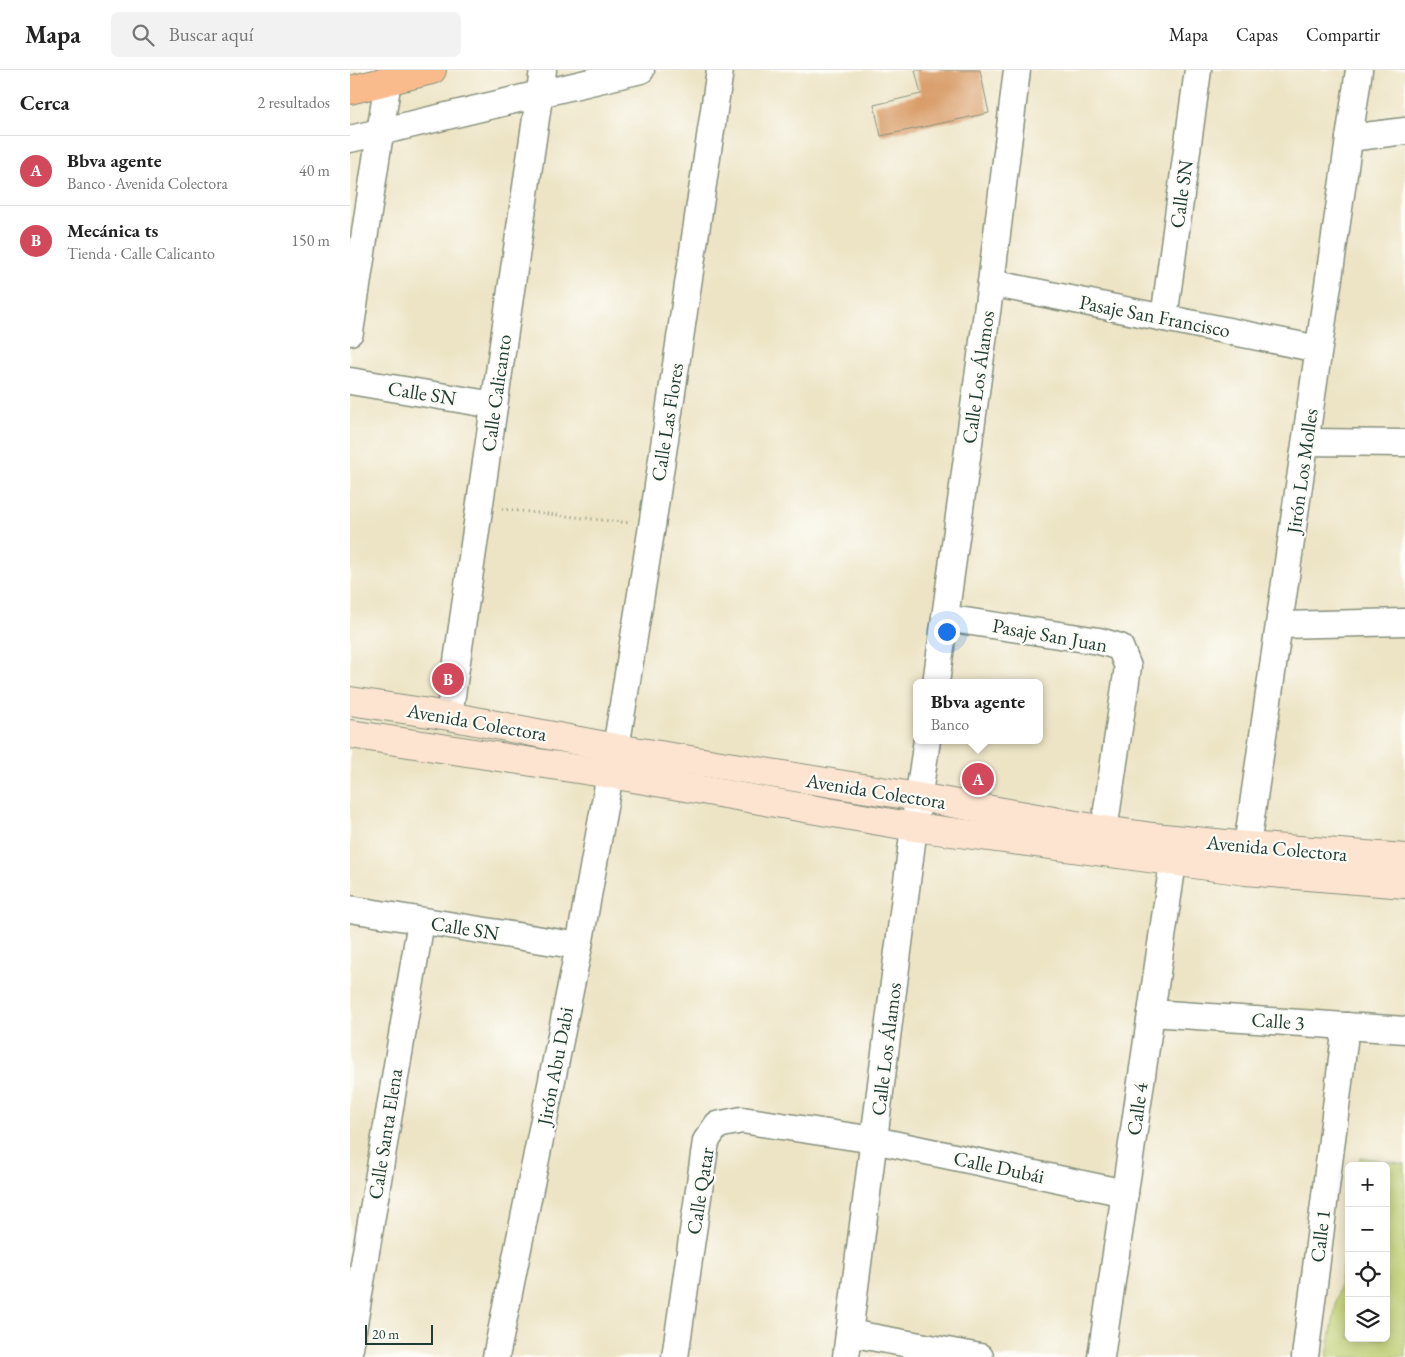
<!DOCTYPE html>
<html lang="es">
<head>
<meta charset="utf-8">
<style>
	:root { --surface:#fff; --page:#f2f2f2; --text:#222; --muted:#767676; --line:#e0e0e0; --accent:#d1495b }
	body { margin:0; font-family:"EB Garamond",serif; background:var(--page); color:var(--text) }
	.controls { position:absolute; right:15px; bottom:15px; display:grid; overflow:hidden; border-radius:8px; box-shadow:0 2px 12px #0003 }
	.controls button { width:45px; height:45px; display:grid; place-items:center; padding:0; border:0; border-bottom:1px solid var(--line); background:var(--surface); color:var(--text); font:25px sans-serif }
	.scale { position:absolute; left:15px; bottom:12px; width:68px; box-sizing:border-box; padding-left:5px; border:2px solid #1f3d34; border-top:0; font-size:14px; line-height:18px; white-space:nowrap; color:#1f3d34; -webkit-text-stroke:4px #fdfcf7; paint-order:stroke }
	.you { position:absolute; left:596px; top:561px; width:18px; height:18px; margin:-12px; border:4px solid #fff; border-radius:50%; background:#1a73e8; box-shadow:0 0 0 8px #1a73e833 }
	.badge { display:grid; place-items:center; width:32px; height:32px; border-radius:50%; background:var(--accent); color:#fff; font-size:16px; font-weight:700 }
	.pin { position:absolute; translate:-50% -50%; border:2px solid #fff; box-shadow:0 1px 5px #0006 }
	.popup { position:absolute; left:563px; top:609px; width:130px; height:65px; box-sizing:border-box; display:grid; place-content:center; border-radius:8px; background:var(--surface); filter:drop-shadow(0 1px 4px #0005); font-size:16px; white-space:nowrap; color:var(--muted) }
	.popup b { font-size:19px; color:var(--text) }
	.popup::after { content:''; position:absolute; left:50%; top:100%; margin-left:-10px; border:10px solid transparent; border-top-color:var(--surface) }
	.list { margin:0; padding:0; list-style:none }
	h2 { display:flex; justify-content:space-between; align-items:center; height:65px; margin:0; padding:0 20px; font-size:21px }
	h2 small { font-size:16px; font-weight:400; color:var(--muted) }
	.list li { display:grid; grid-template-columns:32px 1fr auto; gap:15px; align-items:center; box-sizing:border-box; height:70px; padding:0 20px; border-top:1px solid var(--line) }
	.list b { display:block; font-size:19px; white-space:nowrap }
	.list p { margin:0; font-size:16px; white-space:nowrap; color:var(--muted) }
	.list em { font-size:16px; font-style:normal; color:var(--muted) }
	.icon { flex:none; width:28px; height:28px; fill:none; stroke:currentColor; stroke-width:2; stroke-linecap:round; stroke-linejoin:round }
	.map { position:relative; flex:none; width:1055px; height:1287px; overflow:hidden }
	header { display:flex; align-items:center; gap:30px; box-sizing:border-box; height:70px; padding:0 25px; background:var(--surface); border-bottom:1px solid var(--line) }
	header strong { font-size:24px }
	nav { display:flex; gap:28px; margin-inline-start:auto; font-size:18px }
	.search { width:350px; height:45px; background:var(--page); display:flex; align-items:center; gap:12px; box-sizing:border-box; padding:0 18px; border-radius:8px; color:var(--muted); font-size:19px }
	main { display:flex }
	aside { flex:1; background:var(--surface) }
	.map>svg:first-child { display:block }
	.green { fill:#bece71; stroke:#6e8652 }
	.building { fill:#d99c67 }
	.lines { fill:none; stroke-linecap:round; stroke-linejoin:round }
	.street-casing { stroke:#86907c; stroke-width:29 }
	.secondary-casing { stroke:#86907c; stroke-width:30 }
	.highway-casing { stroke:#86907c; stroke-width:30 }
	.path { stroke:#86907c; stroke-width:3; stroke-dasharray:1 4; stroke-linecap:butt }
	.street { stroke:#fff; stroke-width:26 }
	.secondary { stroke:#fde4d1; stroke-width:28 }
	.highway { stroke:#fabb8c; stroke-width:28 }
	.labels { text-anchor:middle; stroke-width:4.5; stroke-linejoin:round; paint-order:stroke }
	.street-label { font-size:20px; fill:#1f3d34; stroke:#fdfcf7 }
</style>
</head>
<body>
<header>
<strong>Mapa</strong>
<div class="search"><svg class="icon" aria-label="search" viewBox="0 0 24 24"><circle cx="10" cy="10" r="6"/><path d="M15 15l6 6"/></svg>Buscar aquí</div>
<nav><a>Mapa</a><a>Capas</a><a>Compartir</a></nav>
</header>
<main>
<aside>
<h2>Cerca<small>2 resultados</small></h2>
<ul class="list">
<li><span class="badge">A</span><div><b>Bbva agente</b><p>Banco · Avenida Colectora</p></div><em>40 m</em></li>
<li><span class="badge">B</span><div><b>Mecánica ts</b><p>Tienda · Calle Calicanto</p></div><em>150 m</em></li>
</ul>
</aside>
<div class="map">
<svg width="1055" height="1287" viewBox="0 0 1055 1287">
	<rect width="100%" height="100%" fill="#fdfcf7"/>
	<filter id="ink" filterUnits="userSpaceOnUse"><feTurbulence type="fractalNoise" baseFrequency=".02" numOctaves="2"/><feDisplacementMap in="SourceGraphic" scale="10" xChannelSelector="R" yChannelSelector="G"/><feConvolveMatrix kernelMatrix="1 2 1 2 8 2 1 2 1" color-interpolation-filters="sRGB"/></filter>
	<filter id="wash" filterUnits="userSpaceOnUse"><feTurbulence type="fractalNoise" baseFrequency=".0096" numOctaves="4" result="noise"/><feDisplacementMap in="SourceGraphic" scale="20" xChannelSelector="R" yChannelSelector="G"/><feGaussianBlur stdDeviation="1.12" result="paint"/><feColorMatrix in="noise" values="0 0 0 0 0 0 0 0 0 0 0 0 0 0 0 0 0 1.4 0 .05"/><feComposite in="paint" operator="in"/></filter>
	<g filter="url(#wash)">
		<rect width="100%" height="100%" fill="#ede4c5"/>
		<!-- green -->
		<path class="green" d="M1010 1087 1055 1094V1287H977L999 1157V1268H1036V1096H1009Z"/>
		<g id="blocks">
			<!-- building -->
			<path class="building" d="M565 0H630L639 43 531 66 524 35 571 24Z"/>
		</g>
	</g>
	<g filter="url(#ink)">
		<use href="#blocks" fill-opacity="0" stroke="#86907c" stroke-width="1"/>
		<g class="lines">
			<defs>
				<g id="street">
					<path d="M999 68 1055 61"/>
					<path d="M0 69 291 0"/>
					<path d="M641 213 968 279"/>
					<path d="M814 248 848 0"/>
					<path d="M0 262 38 10"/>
					<path d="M0 311 144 335"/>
					<path d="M956 372 1055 373"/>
					<path d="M595 548 749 571 770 577 778 597 754 760"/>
					<path d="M930 555 1055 552"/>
					<path d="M586 613 641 213 667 0"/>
					<path d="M99 646 193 0"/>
					<path d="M896 799 897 776C936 518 970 259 1009 0"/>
					<path d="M0 839 229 876"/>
					<path d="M801 943 1055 960"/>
					<path d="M499 1263 630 1287"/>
					<path d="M0 1278 71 851"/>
					<path d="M146 1287 229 876 260 704 266 678 302 456 370 0"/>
					<path d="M325 1287 356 1071 367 1055 392 1050 524 1070 775 1123"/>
					<path d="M496 1287 564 757 577 670"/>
					<path d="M751 1287 823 792"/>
					<path d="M955 1287 996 956"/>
				</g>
				<g id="secondary">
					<path d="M0 631 99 646 266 678 568 727 754 760 803 767 897 776 1055 788"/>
					<path d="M0 664 260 704 564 757 896 801 1055 814"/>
				</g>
				<path id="highway" d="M0 20 82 0"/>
			</defs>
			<!-- street casing -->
			<use href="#street" class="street-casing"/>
			<!-- secondary casing -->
			<use href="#secondary" class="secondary-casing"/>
			<!-- highway casing -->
			<use href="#highway" class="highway-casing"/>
			<!-- path -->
			<path class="path" d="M152 439 280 453"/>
			<!-- street -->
			<use href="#street" class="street"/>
			<!-- secondary -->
			<use href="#secondary" class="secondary"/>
			<!-- highway -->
			<use href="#highway" class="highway"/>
		</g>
	</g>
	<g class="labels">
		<!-- street labels -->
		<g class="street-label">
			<text transform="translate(831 124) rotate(-82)" y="7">Calle SN</text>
			<text transform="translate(805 246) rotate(11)" y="7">Pasaje San Francisco</text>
			<text transform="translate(628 307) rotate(-82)" y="7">Calle Los Álamos</text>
			<text transform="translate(72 323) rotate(9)" y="7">Calle SN</text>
			<text transform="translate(146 323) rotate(-82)" y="7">Calle Calicanto</text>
			<text transform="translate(317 352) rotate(-81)" y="7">Calle Las Flores</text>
			<text transform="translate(952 401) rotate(-82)" y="7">Jirón Los Molles</text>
			<text transform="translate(700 565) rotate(10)" y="7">Pasaje San Juan</text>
			<text transform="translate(127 652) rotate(10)" y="7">Avenida Colectora</text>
			<text transform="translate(526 721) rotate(9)" y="7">Avenida Colectora</text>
			<text transform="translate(927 778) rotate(5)" y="7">Avenida Colectora</text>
			<text transform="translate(115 858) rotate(9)" y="7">Calle SN</text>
			<text transform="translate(928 951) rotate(4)" y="7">Calle 3</text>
			<text transform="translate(536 979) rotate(-83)" y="7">Calle Los Álamos</text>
			<text transform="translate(205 996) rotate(-79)" y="7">Jirón Abu Dabi</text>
			<text transform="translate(787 1039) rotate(-82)" y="7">Calle 4</text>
			<text transform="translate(35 1064) rotate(-81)" y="7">Calle Santa Elena</text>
			<text transform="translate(649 1097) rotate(12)" y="7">Calle Dubái</text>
			<text transform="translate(350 1121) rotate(-81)" y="7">Calle Qatar</text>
			<text transform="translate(970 1166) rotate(-83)" y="7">Calle 1</text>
		</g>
	</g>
</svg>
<div class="controls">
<button>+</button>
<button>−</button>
<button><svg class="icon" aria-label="locate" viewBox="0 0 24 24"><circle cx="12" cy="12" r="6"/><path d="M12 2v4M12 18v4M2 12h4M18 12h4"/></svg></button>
<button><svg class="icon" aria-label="layers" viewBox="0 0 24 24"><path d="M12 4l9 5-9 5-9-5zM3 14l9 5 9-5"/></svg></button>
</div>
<div class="scale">20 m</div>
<div class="you"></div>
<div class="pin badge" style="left:628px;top:709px">A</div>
<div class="popup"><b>Bbva agente</b>Banco</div>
<div class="pin badge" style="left:98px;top:609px">B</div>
</div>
</main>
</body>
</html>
